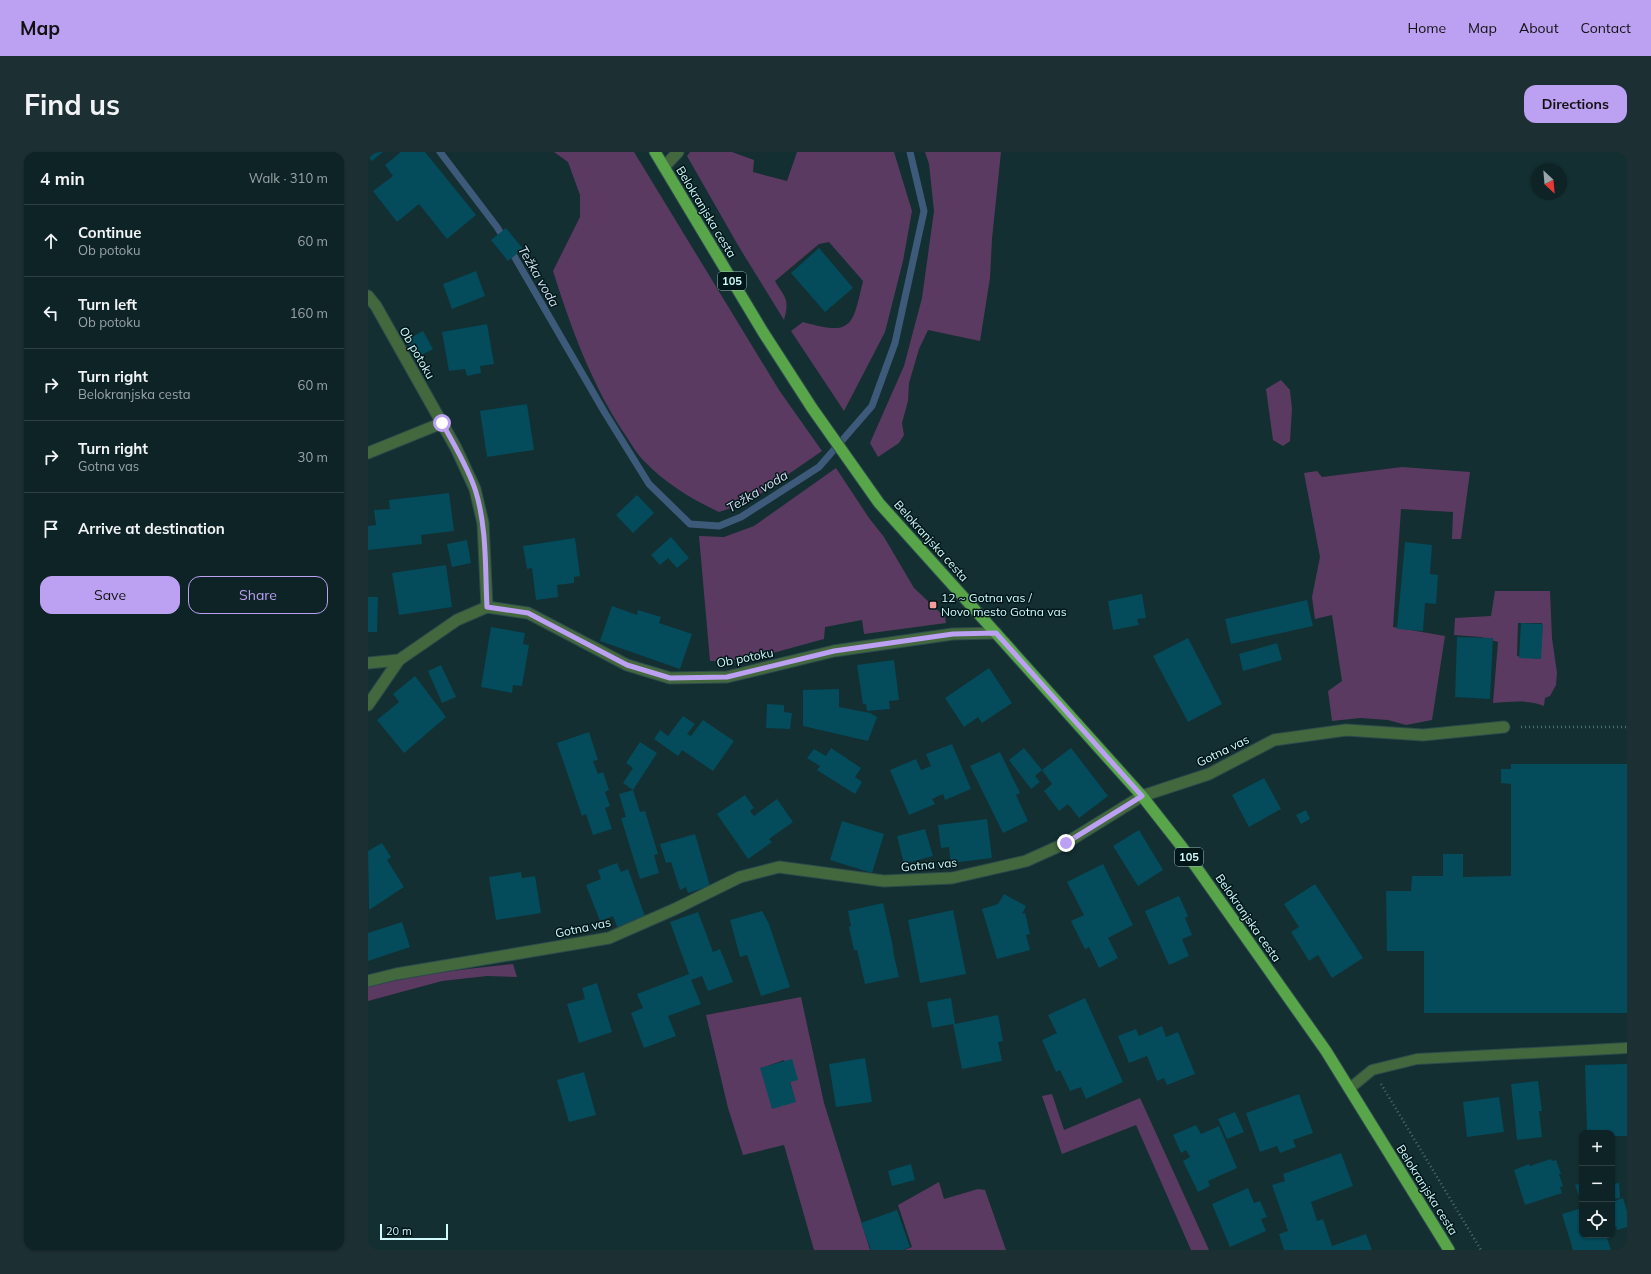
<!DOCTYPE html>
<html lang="en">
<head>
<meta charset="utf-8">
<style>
	:root { --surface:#0e2325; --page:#1c2f32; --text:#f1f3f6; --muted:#9ba4a7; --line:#2e4042; --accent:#bca0f2 }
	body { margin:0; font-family:Mulish,sans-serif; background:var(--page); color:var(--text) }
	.controls { position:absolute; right:12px; bottom:12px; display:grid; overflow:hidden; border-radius:8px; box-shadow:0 1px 3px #0004 }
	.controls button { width:36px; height:36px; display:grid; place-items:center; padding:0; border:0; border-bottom:1px solid var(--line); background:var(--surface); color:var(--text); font:20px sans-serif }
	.compass { position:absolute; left:1163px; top:12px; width:36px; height:36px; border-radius:50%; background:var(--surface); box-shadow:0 1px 3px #0004; rotate:154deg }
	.scale { position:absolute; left:12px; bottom:10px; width:68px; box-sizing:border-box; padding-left:4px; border:2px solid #d0fafc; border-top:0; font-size:11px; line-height:14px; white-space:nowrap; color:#d0fafc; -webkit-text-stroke:3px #001719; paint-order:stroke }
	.stop { position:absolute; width:12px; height:12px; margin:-9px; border:3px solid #bca0f2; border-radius:50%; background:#fff }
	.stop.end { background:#bca0f2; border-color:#fff; box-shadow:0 1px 4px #0008 }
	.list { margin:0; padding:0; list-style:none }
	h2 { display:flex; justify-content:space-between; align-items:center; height:52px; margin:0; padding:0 16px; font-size:17px }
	h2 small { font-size:13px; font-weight:400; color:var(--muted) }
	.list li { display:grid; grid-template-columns:26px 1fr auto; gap:12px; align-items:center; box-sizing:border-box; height:72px; padding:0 16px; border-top:1px solid var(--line) }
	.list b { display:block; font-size:15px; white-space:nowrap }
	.list p { margin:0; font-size:13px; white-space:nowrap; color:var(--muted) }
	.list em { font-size:13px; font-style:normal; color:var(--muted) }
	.actions { display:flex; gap:8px; padding:12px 16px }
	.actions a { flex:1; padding:9px 0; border:1px solid var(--accent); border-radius:12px; text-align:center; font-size:14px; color:var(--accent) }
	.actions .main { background:var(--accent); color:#111 }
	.icon { flex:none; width:22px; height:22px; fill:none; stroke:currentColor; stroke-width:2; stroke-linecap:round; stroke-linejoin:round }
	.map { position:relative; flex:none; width:1259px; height:1098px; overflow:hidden; border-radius:12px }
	header { display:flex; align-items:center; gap:24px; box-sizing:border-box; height:56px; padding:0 20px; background:var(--accent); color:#111 }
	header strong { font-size:19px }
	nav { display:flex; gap:22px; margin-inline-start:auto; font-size:14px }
	.intro { display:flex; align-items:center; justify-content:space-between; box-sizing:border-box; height:96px; padding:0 24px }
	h1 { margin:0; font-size:28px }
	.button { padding:10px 18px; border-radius:12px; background:var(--accent); color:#111; font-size:14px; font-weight:700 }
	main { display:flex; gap:24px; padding:0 24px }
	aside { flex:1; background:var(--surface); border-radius:12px; box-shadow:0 1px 3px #0004 }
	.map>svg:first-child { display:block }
	.green { fill:#5a3a61; fill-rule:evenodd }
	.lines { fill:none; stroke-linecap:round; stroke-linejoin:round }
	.stream { stroke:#3e5a7a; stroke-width:7 }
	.building { fill:#044b5c }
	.service-casing { stroke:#2d4b4d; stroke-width:12 }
	.minor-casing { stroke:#2d4b4d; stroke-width:13 }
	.primary-casing { stroke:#2d4b4d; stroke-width:13 }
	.path { stroke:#4d6e70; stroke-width:2.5; stroke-dasharray:1 3; stroke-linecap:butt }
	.service { stroke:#44683d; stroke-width:10 }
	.minor { stroke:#44683d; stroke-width:11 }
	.primary { stroke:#59a54a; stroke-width:11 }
	.route { stroke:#bca0f2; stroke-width:5 }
	.poi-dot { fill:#f59b9a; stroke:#001719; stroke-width:1.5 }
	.labels { text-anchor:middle; stroke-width:3; stroke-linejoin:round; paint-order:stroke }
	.shield { fill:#001719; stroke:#92b6b8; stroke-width:1 }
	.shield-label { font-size:11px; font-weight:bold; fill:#d0fafc }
	.street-label { font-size:12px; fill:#d0fafc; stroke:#001719 }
	.poi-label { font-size:12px; fill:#d0fafc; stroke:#001719; text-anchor:start }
	.water-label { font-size:13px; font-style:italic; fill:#d4e0f3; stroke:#001719 }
</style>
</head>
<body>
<header>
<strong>Map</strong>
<nav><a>Home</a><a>Map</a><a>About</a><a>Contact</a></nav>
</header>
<div class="intro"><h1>Find us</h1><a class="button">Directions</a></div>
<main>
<aside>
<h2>4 min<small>Walk · 310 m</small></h2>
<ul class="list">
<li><svg class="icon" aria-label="ahead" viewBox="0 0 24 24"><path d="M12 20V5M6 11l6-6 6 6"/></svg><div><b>Continue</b><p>Ob potoku</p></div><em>60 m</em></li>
<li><svg class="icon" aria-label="left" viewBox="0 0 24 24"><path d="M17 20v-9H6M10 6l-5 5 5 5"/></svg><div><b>Turn left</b><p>Ob potoku</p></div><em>160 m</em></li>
<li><svg class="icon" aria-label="right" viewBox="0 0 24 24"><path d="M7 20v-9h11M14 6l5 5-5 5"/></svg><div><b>Turn right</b><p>Belokranjska cesta</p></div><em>60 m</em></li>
<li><svg class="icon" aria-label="right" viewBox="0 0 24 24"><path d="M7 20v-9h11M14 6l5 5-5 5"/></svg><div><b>Turn right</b><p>Gotna vas</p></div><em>30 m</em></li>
<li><svg class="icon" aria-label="arrive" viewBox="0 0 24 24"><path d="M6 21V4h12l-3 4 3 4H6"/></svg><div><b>Arrive at destination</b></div></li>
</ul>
<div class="actions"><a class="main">Save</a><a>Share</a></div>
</aside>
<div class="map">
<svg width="1259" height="1098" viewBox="0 0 1259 1098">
	<rect width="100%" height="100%" fill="#132f31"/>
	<!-- green -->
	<g class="green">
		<path d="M186 0H266L411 238 454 299 379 351 351 360C323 347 297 331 276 309 269 302 263 292 258 284 224 234 203 176 185 119L212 65V43L200 10Z"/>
		<path d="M322 0H364L386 8 385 20 419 29 429 0H526L544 59 535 109 517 180 476 259 423 179 435 170C485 184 484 175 495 129L461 90 451 92 407 129C417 146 422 147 416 168L371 95 319 4Z"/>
		<path d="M557 0H633L624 87 622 126 612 189 560 178 551 197 541 231 540 249 534 271 536 283 531 291 510 305 502 291 536 214 554 146 566 59 561 12Z"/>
		<path d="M913 228 922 238 924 257 922 289 915 294 905 288 898 237Z"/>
		<path d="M1034 315 1102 320 1093 387H1084L1085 360 1033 357 1025 475 1077 484 1064 568 1038 573 1020 568 992 566 964 569 960 539 974 529 964 463 947 467 944 445 952 405 936 321 949 319 954 325Z"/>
		<path d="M468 316 501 366 516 385 546 436 577 465 578 471 496 482 494 468 457 475 456 487C418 497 381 510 342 509L331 384 356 385 386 374Z"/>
		<path d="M1127 439H1182L1184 486 1189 521 1188 533 1182 544 1177 546 1176 554C1159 547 1143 550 1125 551L1130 490 1113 485 1086 483 1087 466 1123 464ZM1150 471H1174L1172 507 1149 504Z"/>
		<path d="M145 812 149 825 119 824 74 829 0 849V835C48 823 96 817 145 812Z"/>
		<path d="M433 845 456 951 502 1098H446L416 993 375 1003 360 956 338 863ZM416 908 417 910 427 948 394 916Z"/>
		<path d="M684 942 696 978 772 946 841 1098H823L768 973 694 1002 674 944Z"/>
		<path d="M571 1030 576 1047 610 1037 617 1038 638 1098H536L544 1095 530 1053Z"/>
	</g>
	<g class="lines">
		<!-- stream -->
		<g class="stream">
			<path d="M72 0 129 75 137 88"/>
			<path d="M142 97 237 261 281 332 322 372 351 374 373 365 451 315 504 254 527 191 556 59 542 0"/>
		</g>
	</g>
	<!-- building -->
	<g class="building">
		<path d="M0 0H15L4 9 0 5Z"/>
		<path d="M33 0H57L108 63 79 87 51 52 29 70 5 39 25 24 17 13Z"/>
		<path d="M138 76 155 97 140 109 123 88Z"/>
		<path d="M451 96 485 136 457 160 423 121Z"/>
		<path d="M108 119 117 144 84 157 75 132Z"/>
		<path d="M119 172 126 212 112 214 113 221 99 224 97 217 81 219 74 180Z"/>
		<path d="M55 179 65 197 48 206 38 188Z"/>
		<path d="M159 252 166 298 119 305 112 259Z"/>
		<path d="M81 341 86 379 53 383 54 392 0 398V374L8 373 6 358 22 357 21 348Z"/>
		<path d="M269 343 286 361 265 381 248 363Z"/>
		<path d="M303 385 321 406 309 416 300 406 292 413 283 403Z"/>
		<path d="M207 386 212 424 206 425V431L189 433 190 445 168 448 164 416 159 417 155 394Z"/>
		<path d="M99 388 103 411 84 415 79 392Z"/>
		<path d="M1037 390 1064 393 1062 422 1070 423 1068 452 1057 451 1055 479 1029 477Z"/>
		<path d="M78 413 84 455 31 463 24 421Z"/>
		<path d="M774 442 778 466 769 467 771 473 745 478 740 449Z"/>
		<path d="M0 445H10L9 480H0Z"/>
		<path d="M939 448 945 474 863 492 857 467Z"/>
		<path d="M244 454 269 463 270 458 293 465 291 471 324 482 312 517 232 489Z"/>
		<path d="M1153 471 1175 472 1173 507 1151 506Z"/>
		<path d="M123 475 157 481 155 492 161 493 154 534 145 533 144 541 113 535Z"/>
		<path d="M1089 485 1125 486 1122 547 1087 545Z"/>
		<path d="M820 486 854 552 820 570 785 504Z"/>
		<path d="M909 491 914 508 875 519 871 502Z"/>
		<path d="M526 508 531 548 521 549 522 557 499 559 498 552H495L489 513Z"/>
		<path d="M73 513 88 545 74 551 60 519Z"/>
		<path d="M621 516 644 551 614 571 610 565 596 575 577 546Z"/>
		<path d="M47 524 78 565 36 601 9 568 31 550 25 542Z"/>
		<path d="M471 537V555L502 561 509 565 500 589 435 574V538Z"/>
		<path d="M399 552 416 553V560L424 561 422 577 398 576Z"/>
		<path d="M315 564 327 572 319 582 323 584 335 568 366 589 345 619 314 598 310 604 286 587 292 578 300 584Z"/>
		<path d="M221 580 230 608 225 609 230 622 235 620 241 638 237 640 242 654 237 656 244 677 225 683 218 662 214 664 189 591Z"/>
		<path d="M272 590 289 601 265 638 255 631 265 616 258 611Z"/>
		<path d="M584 592 603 637 577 648 575 642 564 647 567 652 541 663 522 618 548 607 553 618 563 614 558 602Z"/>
		<path d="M463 596 493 616 487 625 494 630 487 642 449 618 452 614 439 606 446 597 458 604Z"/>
		<path d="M656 596 674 618 667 624 672 630 663 637 641 608Z"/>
		<path d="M703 596 740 644 711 666 700 652 691 659 676 639 684 632 674 618Z"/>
		<path d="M632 600 652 641 648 643 660 669 635 681 602 614Z"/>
		<path d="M1143 612H1259V861H1056V799H1019L1018 739H1043L1044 724H1075V702H1095V725L1143 724V632L1133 631V617H1143Z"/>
		<path d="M896 626 913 657 881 675 864 643Z"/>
		<path d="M265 638 272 660 277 659 290 702 286 703 291 721 272 727 253 666 258 665 251 642Z"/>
		<path d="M377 643 386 656 382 659 386 664 409 647 425 670 401 687 404 690 380 707 349 662Z"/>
		<path d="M938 658 942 667 933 672 928 663Z"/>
		<path d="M619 667 624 706 583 711 581 695 573 696 570 673Z"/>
		<path d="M474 669 516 682 504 721 462 708Z"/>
		<path d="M557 677 565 704 536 712 529 684Z"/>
		<path d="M771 678 795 718 770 734 745 694Z"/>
		<path d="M327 682 342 734 320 741 318 735 312 738 303 710 298 711 292 692Z"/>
		<path d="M14 691 23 705 19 708 36 735 1 758 0 699Z"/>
		<path d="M249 711 253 720 260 717 278 767 250 777 245 764 232 769 218 733 233 727 230 718Z"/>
		<path d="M735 712 765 773 740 786 750 806 731 816 721 795 717 797 703 769 716 763 699 730Z"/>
		<path d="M153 720 154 726 167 724 173 761 128 768 121 725Z"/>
		<path d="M947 732 995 806 964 826 950 803 941 809 923 780 931 775 916 752Z"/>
		<path d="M636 742 658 754 654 762 657 761 662 782 658 783 662 798 629 807 614 757 630 752Z"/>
		<path d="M811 744 820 764 817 766 824 783 814 787 821 804 801 813 777 759Z"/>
		<path d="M515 751 524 790 526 804 531 825 497 832 489 798H486L481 775 483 774 480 759Z"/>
		<path d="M585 758 598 822 552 831 540 768Z"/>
		<path d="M394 759 401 772 422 835 393 844 379 803 372 805 362 768Z"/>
		<path d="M330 760 345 800 352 797 365 830 340 839 334 824 323 828 333 852 300 864 308 884 276 896 263 861 275 856 269 842 321 822 302 770Z"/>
		<path d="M34 770 42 795 0 809V781Z"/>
		<path d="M229 831 244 880 211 891 199 852 217 847 214 836Z"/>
		<path d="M583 846 587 872 630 863 635 889 630 890 634 909 594 917 585 872 564 876 559 850Z"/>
		<path d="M717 846 755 930 718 947 713 935 702 939 692 918 688 920 674 888 689 881 680 863Z"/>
		<path d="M794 874 798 885 810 880 827 922 799 933 796 926 789 929 779 904 761 911 750 884 768 877 771 884Z"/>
		<path d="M497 906 504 950 468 955 461 912Z"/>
		<path d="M424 907 430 928 422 930 428 950 404 957 392 916Z"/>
		<path d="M1259 912V984H1244V981H1219L1217 913Z"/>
		<path d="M216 920 228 963 201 970 189 928Z"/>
		<path d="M1170 929 1174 959H1171L1174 985 1149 988 1143 932Z"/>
		<path d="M931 942 945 981 925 988 928 995 912 1001 909 994 892 1000 878 961Z"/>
		<path d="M1131 945 1136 980 1099 985 1095 950Z"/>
		<path d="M867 960 876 980 859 987 850 967Z"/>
		<path d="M828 973 833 982 851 974 869 1016 840 1029 842 1034 830 1040 815 1009 822 1005 818 998 813 1001 805 983Z"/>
		<path d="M973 1001 985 1034 943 1050 949 1069 955 1067 964 1094 998 1082 1004 1098H916L911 1082 920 1079 904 1033 917 1029 915 1022Z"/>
		<path d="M1183 1007 1184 1009 1188 1008 1193 1022H1191L1195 1034 1192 1035 1194 1041 1157 1053 1146 1018 1161 1012 1162 1014Z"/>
		<path d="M543 1012 547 1028 524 1034 520 1019Z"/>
		<path d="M1214 1031V1053L1207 1033Z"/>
		<path d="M1251 1031 1252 1046 1244 1047V1032Z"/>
		<path d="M880 1036 886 1051 892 1049 899 1065 893 1067 898 1079 862 1095 844 1052Z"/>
		<path d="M1255 1046 1259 1059V1075L1249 1078 1248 1074 1244 1075V1050Z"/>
		<path d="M1214 1056V1083H1238L1243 1098H1205L1194 1062Z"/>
		<path d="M529 1058 542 1095 535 1098H503L493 1071Z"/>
	</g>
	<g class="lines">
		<defs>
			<path id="service" d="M981 937 1004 918 1049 907 1259 896"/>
			<g id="minor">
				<path d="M296 15 310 0"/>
				<path d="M0 144 8 154 88 296 107 337 115 371 119 455"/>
				<path d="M0 301 74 271"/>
				<path d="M0 511 31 508 89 468 119 455 160 461 259 513 302 526 359 525 466 499 585 482 628 481"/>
				<path d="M0 553 31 508"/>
				<path d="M0 829 28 822 241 786 307 757 372 725 411 715 516 729 584 726 658 709 698 691 774 644 841 622 906 588 978 578 1055 583 1136 575"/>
			</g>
			<path id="primary" d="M287 0 395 180 444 256 511 351 774 644 814 695 958 899 1081 1098"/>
		</defs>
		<!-- service casing -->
		<use href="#service" class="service-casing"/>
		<!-- minor casing -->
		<use href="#minor" class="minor-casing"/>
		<!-- primary casing -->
		<use href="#primary" class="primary-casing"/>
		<!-- path -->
		<g class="path">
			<path d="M1153 575H1259"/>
			<path d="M1013 932 1113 1098"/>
		</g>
		<!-- service -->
		<use href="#service" class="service"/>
		<!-- minor -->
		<use href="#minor" class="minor"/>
		<!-- primary -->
		<use href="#primary" class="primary"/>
	</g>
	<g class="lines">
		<!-- route -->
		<path class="route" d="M74 271C86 292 99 314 107 337 119 374 117 416 119 455L160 461 259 513 302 526 359 525 466 499 585 482 628 481 774 644 698 691"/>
	</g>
	<!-- markers -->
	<rect class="poi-dot" x="561" y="449" width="8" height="8" rx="2"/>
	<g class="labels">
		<!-- shield labels -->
		<g class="shield">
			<rect x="350" y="120" width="28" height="18" rx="3"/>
			<rect x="807" y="696" width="28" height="18" rx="3"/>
		</g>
		<g class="shield-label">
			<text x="364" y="133">105</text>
			<text x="821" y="709">105</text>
		</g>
		<!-- street labels -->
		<g class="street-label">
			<text transform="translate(338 60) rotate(59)" y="4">Belokranjska cesta</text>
			<text transform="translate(49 201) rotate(60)" y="4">Ob potoku</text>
			<text transform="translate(563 389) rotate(48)" y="4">Belokranjska cesta</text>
			<text transform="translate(377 506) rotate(-11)" y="4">Ob potoku</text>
			<text transform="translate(855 599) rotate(-26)" y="4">Gotna vas</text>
			<text transform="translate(561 713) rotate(-5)" y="4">Gotna vas</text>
			<text transform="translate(880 766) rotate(55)" y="4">Belokranjska cesta</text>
			<text transform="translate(215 776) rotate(-12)" y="4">Gotna vas</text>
			<text transform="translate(1059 1038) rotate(58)" y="4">Belokranjska cesta</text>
		</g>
		<!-- poi labels -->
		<g class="poi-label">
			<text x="573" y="450">12 ~ Gotna vas /<tspan x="573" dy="14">Novo mesto Gotna vas</tspan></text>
		</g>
		<!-- water labels -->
		<g class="water-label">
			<text transform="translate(171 124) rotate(60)" y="5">Težka voda</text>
			<text transform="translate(389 339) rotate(-31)" y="5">Težka voda</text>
		</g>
	</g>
</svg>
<div class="controls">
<button>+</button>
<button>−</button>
<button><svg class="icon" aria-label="locate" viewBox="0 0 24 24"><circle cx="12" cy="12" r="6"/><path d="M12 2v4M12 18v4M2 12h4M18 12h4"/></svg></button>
</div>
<svg class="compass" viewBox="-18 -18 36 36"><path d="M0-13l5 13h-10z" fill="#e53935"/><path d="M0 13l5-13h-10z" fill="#9ba4a7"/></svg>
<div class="scale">20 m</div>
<div class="stop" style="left:74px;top:271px"></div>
<div class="stop end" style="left:698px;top:691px"></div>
</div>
</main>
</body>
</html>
